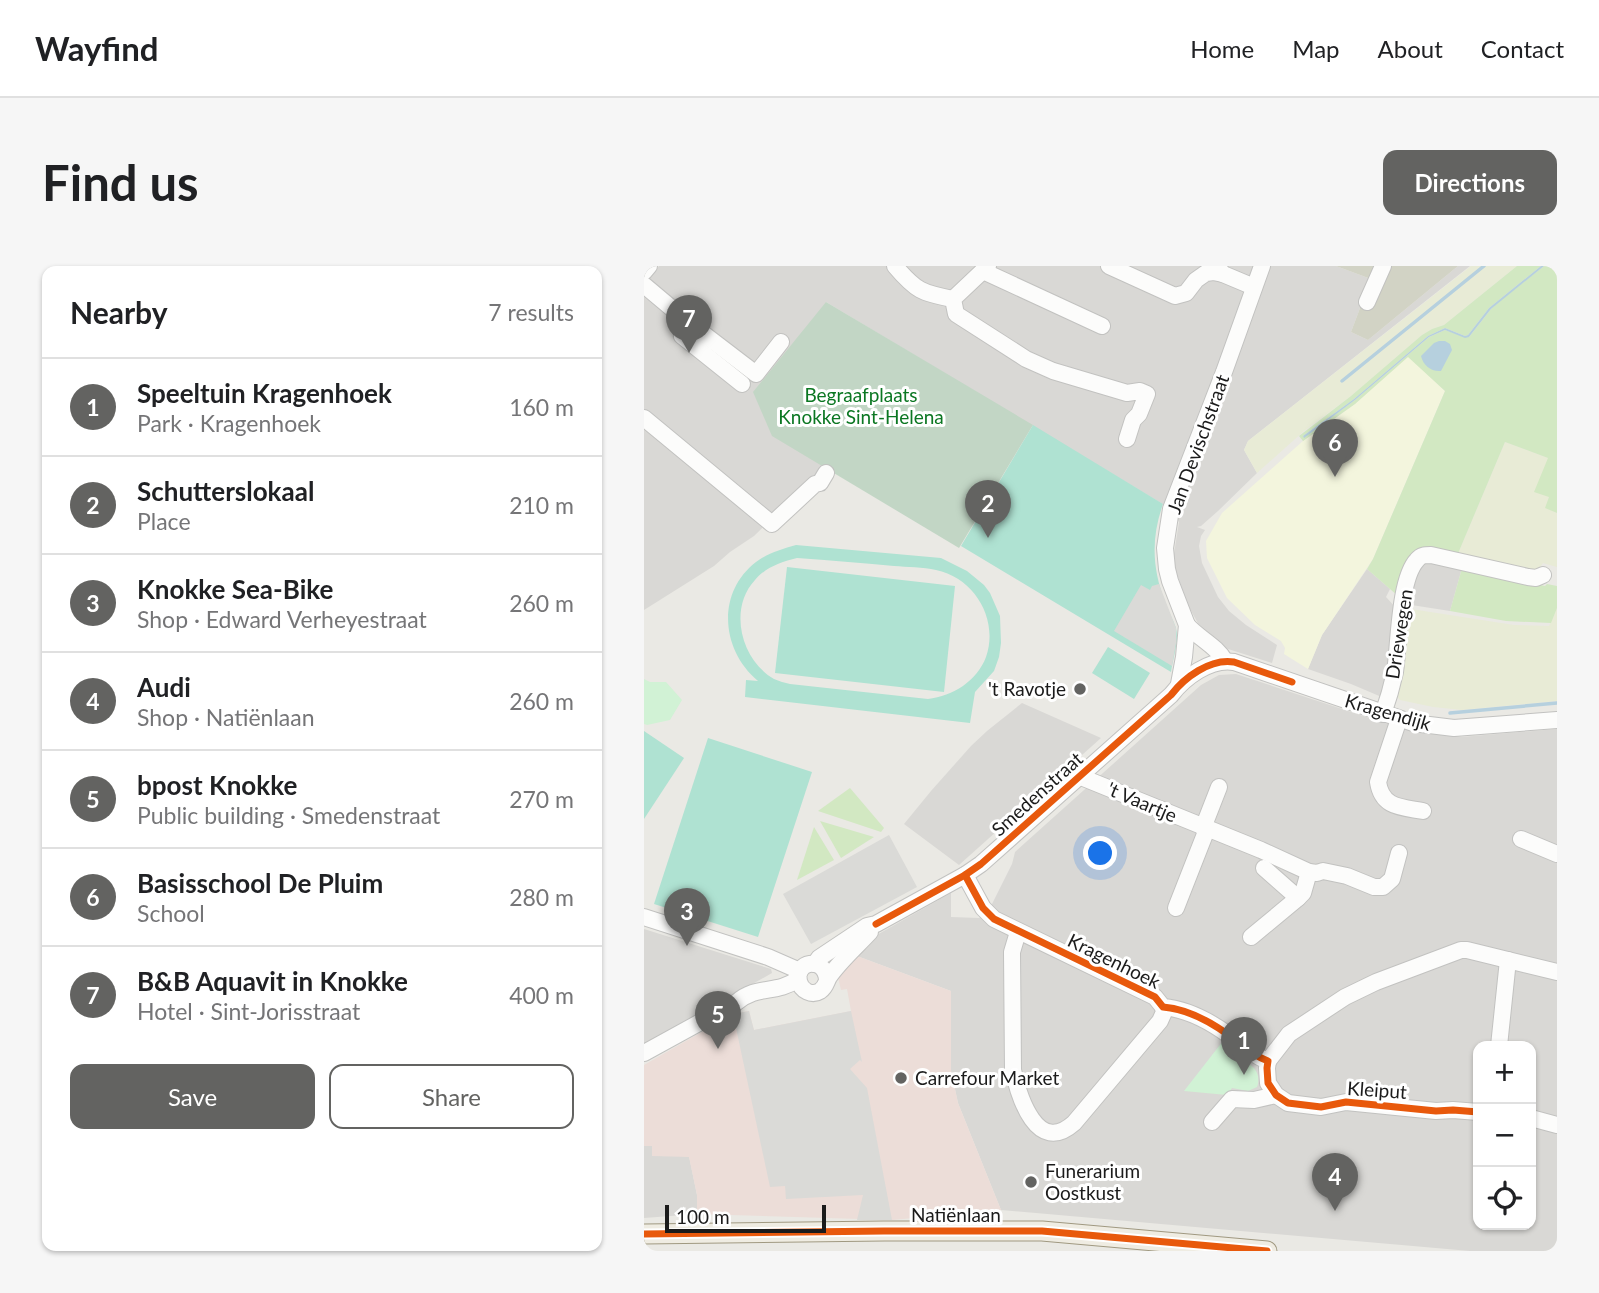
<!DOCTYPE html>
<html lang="en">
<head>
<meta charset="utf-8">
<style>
	:root { --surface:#fff; --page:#f6f6f6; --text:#202124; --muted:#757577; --line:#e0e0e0; --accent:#636361 }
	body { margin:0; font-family:Lato,sans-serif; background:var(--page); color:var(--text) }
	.controls { position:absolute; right:21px; bottom:21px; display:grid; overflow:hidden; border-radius:14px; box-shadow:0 2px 5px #0004 }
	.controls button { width:63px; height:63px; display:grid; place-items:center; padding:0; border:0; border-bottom:2px solid var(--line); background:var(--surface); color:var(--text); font:35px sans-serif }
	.scale { position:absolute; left:21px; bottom:18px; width:161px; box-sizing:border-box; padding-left:7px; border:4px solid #1b1b1b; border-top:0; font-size:19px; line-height:24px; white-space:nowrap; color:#1b1b1b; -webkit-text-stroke:5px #fff; paint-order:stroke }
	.you { position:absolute; left:457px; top:588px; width:24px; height:24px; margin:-18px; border:5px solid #fff; border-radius:50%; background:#1a73e8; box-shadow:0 0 0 10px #1a73e833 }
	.badge { display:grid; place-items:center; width:46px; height:46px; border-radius:50%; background:var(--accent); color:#fff; font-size:23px; font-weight:700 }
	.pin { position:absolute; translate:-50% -58px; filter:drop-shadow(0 2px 4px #0008) }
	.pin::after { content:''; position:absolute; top:37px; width:24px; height:21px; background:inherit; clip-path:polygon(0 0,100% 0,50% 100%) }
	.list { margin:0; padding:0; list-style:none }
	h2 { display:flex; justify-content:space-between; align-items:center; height:91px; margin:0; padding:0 28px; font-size:30px }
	h2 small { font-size:23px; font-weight:400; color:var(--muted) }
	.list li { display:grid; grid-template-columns:46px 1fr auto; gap:21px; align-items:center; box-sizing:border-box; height:98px; padding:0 28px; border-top:2px solid var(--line) }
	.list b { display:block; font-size:26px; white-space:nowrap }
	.list p { margin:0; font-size:23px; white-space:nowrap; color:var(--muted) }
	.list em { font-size:23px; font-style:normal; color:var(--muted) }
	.actions { display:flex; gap:14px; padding:21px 28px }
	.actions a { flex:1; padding:16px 0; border:2px solid var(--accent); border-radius:14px; text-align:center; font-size:24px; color:var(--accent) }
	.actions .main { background:var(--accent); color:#fff }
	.icon { flex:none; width:38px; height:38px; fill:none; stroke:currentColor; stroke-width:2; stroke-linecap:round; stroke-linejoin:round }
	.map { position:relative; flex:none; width:913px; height:985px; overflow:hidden; border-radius:14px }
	header { display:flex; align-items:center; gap:42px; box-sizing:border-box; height:98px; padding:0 35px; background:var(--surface); border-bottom:2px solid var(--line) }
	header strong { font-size:33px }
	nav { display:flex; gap:38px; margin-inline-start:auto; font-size:24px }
	.intro { display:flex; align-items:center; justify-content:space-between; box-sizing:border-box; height:168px; padding:0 42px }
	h1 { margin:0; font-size:49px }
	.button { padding:18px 32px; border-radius:14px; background:var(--accent); color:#fff; font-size:24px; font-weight:700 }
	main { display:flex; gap:42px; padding:0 42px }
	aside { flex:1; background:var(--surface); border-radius:14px; box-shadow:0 2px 5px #0004 }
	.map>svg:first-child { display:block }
	.residential { fill:#d9d8d5; fill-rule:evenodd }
	.commercial { fill:#ecddd8 }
	.education { fill:#f3f5dd }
	.construction { fill:#d2d3c5 }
	.farmland { fill:#e8ebd6 }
	.grass { fill:#d2e8c2 }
	.cemetery { fill:#c2d6c5 }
	.park { fill:#d1f2d5 }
	.pitch { fill:#afe2d2; fill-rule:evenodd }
	.parking { fill:#dadad7 }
	.water { fill:#b6d0de }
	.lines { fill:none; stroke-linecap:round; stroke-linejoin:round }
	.stream { stroke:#b6d0de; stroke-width:3.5 }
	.minor-casing { stroke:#c2c2c0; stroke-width:18 }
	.major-casing { stroke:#a09981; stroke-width:21 }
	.minor { stroke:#fcfcfb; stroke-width:16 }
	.major { stroke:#efece2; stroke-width:19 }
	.cycleway-casing { stroke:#fff; stroke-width:11 }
	.cycleway { stroke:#e8590c; stroke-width:7 }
	.poi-dot { fill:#636361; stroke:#fff; stroke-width:2.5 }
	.labels { text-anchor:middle; stroke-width:6; stroke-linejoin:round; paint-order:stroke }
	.park-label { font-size:19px; fill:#0b7722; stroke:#fff }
	.street-label { font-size:19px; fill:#1b1b1b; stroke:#fff }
	.poi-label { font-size:19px; fill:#1b1b1b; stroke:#fff; text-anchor:start }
</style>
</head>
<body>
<header>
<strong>Wayfind</strong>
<nav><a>Home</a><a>Map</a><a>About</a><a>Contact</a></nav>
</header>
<div class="intro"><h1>Find us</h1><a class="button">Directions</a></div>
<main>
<aside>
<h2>Nearby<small>7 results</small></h2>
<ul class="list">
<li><span class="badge">1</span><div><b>Speeltuin Kragenhoek</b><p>Park · Kragenhoek</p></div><em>160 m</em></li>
<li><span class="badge">2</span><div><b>Schutterslokaal</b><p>Place</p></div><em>210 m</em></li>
<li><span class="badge">3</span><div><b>Knokke Sea-Bike</b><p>Shop · Edward Verheyestraat</p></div><em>260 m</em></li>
<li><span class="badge">4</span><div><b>Audi</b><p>Shop · Natiënlaan</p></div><em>260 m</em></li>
<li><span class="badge">5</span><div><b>bpost Knokke</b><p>Public building · Smedenstraat</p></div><em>270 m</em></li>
<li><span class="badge">6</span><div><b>Basisschool De Pluim</b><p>School</p></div><em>280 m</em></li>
<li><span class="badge">7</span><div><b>B&amp;B Aquavit in Knokke</b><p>Hotel · Sint-Jorisstraat</p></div><em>400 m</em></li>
</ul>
<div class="actions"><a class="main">Save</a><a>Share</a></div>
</aside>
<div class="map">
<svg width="913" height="985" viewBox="0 0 913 985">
	<rect width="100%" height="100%" fill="#eae9e4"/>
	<!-- residential -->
	<g class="residential">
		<path d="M15 0H692L727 13 707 66 724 74 814 0H826L604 175 600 184 613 207 574 245 557 260 553 261 561 264 557 270 555 280 558 297 574 331 585 345 602 359 633 379 628 397 581 382 570 375 557 363 544 339 533 308 529 294 535 256 527 243 182 36 180 202 110 270 86 286 70 300 0 344V18Z"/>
		<path d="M777 295 818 302 806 345 761 338Z"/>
		<path d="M723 303 746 323 742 331 752 342 740 432 707 418 664 403 678 369Z"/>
		<path d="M592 408 759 463 817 471 913 463V985H826L357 944 314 837 307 805V725L213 690 231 670 307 627V651L335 652 347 640 368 598 371 586 557 419 575 409ZM834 780H887V959H834Z"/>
		<path d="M378 437 457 472 315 599 260 558 287 525 327 480 343 465Z"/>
		<path d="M0 663 127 703 128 707 0 779Z"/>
		<path d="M0 880H8L9 890H45L53 929V948L0 952Z"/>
	</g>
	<!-- commercial -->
	<path class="commercial" d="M213 690 307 725V805L314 837 357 944 248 954 53 948V929L45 891 8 890V880H0V799L89 748 105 745 110 764 207 745 203 723 197 724 194 711Z"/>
	<!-- education -->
	<path class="education" d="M764 90 801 125 729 293 678 369 664 403 640 388 641 382 637 375 611 359 583 332 563 292 562 275 578 247 659 175 711 138Z"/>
	<!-- construction -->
	<path class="construction" d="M692 0H814L724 74 707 66 727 13Z"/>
	<!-- farmland -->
	<g class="farmland">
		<path d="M827 0H873L800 59 788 63 778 69 707 130 660 165 613 207 600 184 604 175Z"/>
		<path d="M861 176 904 192 905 231 902 242 913 247V301L899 297 892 306 813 290Z"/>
		<path d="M913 342V435L818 444 789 441 756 434 751 428 764 343H767L870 359 905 360Z"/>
	</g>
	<!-- grass -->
	<g class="grass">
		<path d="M873 0H897L845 42 824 69 821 70 801 62 784 70 710 133 659 170 660 171 711 134 785 71 801 64 821 71H825L847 43 858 33 900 0H913V247L901 242 905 231 890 226 904 192 861 176 813 290 791 285 754 330 723 303 729 293 801 125 764 91 711 138 659 175 655 170 707 130 778 69 788 63 800 59Z"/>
		<path d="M818 302 901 320 903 318 913 320V342L907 357 862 355 806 345Z"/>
		<path d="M206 522 240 562 237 566 174 545Z"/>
		<path d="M176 555 230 571 197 592Z"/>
		<path d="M170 561 190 594 153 614Z"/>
	</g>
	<!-- cemetery -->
	<path class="cemetery" d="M182 36 389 159 315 282 128 170 109 126Z"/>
	<!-- park -->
	<g class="park">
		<path d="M0 413 6 416H22L38 434 26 454 3 459 0 458Z"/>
		<path d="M579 775 610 802C614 807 616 814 613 821L604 825 588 822 583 829 540 825Z"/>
	</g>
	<!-- pitch -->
	<g class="pitch">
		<path d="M389 159 519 238C507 272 508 302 521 336 524 345 529 353 532 362 535 376 529 392 527 406L317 280Z"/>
		<path d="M152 279 297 292 323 305 340 319 346 327 356 350 357 377 355 391 350 405 331 426 326 457 101 431 102 414 114 415C77 384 72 327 112 296 124 287 138 283 152 279ZM153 292C185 294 217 297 250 300 263 301 279 301 292 304 331 312 355 354 342 391 333 415 309 430 284 433L146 418C141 417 135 415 130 413 97 394 84 343 111 314 122 301 137 296 153 292Z"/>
		<path d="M143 301 311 320 300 426 131 407Z"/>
		<path d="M464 381 506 407 490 433 448 407Z"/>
		<path d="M0 465 40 492 0 553Z"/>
		<path d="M64 472 168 506 114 671 10 638Z"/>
	</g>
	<!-- parking -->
	<g class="parking">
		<path d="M515 318 532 362V377L528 400 470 365 497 319 506 324 508 320Z"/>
		<path d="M245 569 273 621 167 678 139 628Z"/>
		<path d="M105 745 110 764 207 745 218 796 216 794 206 803 223 822 248 954H213L219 929 142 933 141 920 126 921 89 748Z"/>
	</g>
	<!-- water -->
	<g class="water">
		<path d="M897 0H900L847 43 825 71 821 72 801 64 785 71 711 134 660 172 659 170 710 133 784 70 801 62 821 70 824 69 845 42Z"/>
		<path d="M795 75H801L806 78 808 84 797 105C787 106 779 99 777 90L790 77Z"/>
	</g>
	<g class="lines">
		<!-- stream -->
		<g class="stream">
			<path d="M698 115 840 0"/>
			<path d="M806 447 913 437"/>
		</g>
		<defs>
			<g id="minor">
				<path d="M251 0C272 25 278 27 309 33"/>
				<path d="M344 0 309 33 312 48 382 93 409 105 483 127 496 125 503 128 495 148 489 154 483 173"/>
				<path d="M465 0 531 30 542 27 552 14 562 7 569 6 579 8"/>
				<path d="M573 0 579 8 610 21"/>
				<path d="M339 5 458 60"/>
				<path d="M0 6 5 0"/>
				<path d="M0 19 44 56 112 108 137 76"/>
				<path d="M723 36 739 0"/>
				<path d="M44 56 38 70 98 118"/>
				<path d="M0 152 128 258 171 218 176 217 182 207"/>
				<path d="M543 359C554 372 573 380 581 395"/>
				<path d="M535 418 540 391 543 359 526 315 523 303 521 282 527 243 580 106 618 0"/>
				<path d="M739 448C744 434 748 420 751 406 755 379 755 313 773 294 777 289 781 289 787 289L884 311 892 312 899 309"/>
				<path d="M755 453 734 516C738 542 757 541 779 545"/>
				<path d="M437 511 617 584 665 606 673 607 679 605 703 610 730 621H739L748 613 755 587"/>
				<path d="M559 562 575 521"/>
				<path d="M877 573 913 588"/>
				<path d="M620 602 654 632"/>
				<path d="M321 609 339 642 350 653 511 731 519 741C543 743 567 756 586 770 599 780 610 790 624 795L623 802 624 817 632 829 644 837 677 841 702 836 792 845 809 844 834 846"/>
				<path d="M532 642 563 563"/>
				<path d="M0 651 124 691 156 705"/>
				<path d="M374 666 368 686 369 804C375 831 393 890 430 857L516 755 520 746 519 741"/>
				<path d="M607 671 654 632 659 627 665 606"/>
				<path d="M171 698 175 692 223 660 232 658 321 609 337 598 527 429C540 412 566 392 590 396L769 457 810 462 913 454"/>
				<path d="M183 713C180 689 150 696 155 715 157 725 168 730 176 725 182 721 182 716 185 711 195 696 213 680 226 666"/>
				<path d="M855 780 864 694"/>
				<path d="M0 787 93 736C114 718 132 729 154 713"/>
				<path d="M624 795 645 768 701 731 732 716 817 684H823L913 706"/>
				<path d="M887 852 913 859"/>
				<path d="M568 856 588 833 610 834 632 829"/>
			</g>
			<path id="major" d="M0 968 240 965H398L623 985"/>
		</defs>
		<!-- minor casing -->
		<use href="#minor" class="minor-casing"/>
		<!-- major casing -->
		<use href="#major" class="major-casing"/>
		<!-- minor -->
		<use href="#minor" class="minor"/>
		<!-- major -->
		<use href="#major" class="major"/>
		<defs>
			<g id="cycleway">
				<path d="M321 609 339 642 350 653 511 731 519 741C543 743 567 756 586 770 599 780 610 790 624 795L623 802 624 817 632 829 644 837 677 841 702 836 792 845 809 844 834 846"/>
				<path d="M232 658 321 609 337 598 527 429C540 412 566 392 590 396L648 416"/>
				<path d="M0 968 240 965H398L623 985"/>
			</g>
		</defs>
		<!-- cycleway casing -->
		<use href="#cycleway" class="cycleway-casing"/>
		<!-- cycleway -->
		<use href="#cycleway" class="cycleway"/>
	</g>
	<!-- markers -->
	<g class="poi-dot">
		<circle cx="436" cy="423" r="7"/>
		<circle cx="257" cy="812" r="7"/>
		<circle cx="387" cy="916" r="7"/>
	</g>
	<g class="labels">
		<!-- park labels -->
		<g class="park-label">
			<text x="217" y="136">Begraafplaats<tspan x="217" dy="22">Knokke Sint-Helena</tspan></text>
		</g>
		<!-- street labels -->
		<g class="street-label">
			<text transform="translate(554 178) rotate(-70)" y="7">Jan Devischstraat</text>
			<text transform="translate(755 368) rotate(-81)" y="7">Driewegen</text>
			<text transform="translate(744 446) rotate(16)" y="7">Kragendijk</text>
			<text transform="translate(393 528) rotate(-42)" y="7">Smedenstraat</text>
			<text transform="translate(498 536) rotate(23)" y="7">'t Vaartje</text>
			<text transform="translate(470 695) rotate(26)" y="7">Kragenhoek</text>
			<text transform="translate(733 824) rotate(4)" y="7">Kleiput</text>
			<text x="312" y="956">Natiënlaan</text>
		</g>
		<!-- poi labels -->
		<g class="poi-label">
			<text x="422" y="430" text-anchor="end">'t Ravotje</text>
			<text x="271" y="819">Carrefour Market</text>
			<text x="401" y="912">Funerarium<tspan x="401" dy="22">Oostkust</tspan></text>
		</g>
	</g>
</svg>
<div class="controls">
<button>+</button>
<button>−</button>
<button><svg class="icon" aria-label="locate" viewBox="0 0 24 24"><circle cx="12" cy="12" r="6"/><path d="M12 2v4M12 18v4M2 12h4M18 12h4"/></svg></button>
</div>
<div class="scale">100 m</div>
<div class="you"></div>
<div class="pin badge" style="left:600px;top:809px">1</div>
<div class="pin badge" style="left:344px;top:272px">2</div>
<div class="pin badge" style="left:43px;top:680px">3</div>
<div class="pin badge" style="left:691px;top:945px">4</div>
<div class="pin badge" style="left:74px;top:783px">5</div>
<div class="pin badge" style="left:691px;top:211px">6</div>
<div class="pin badge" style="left:45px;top:87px">7</div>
</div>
</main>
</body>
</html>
